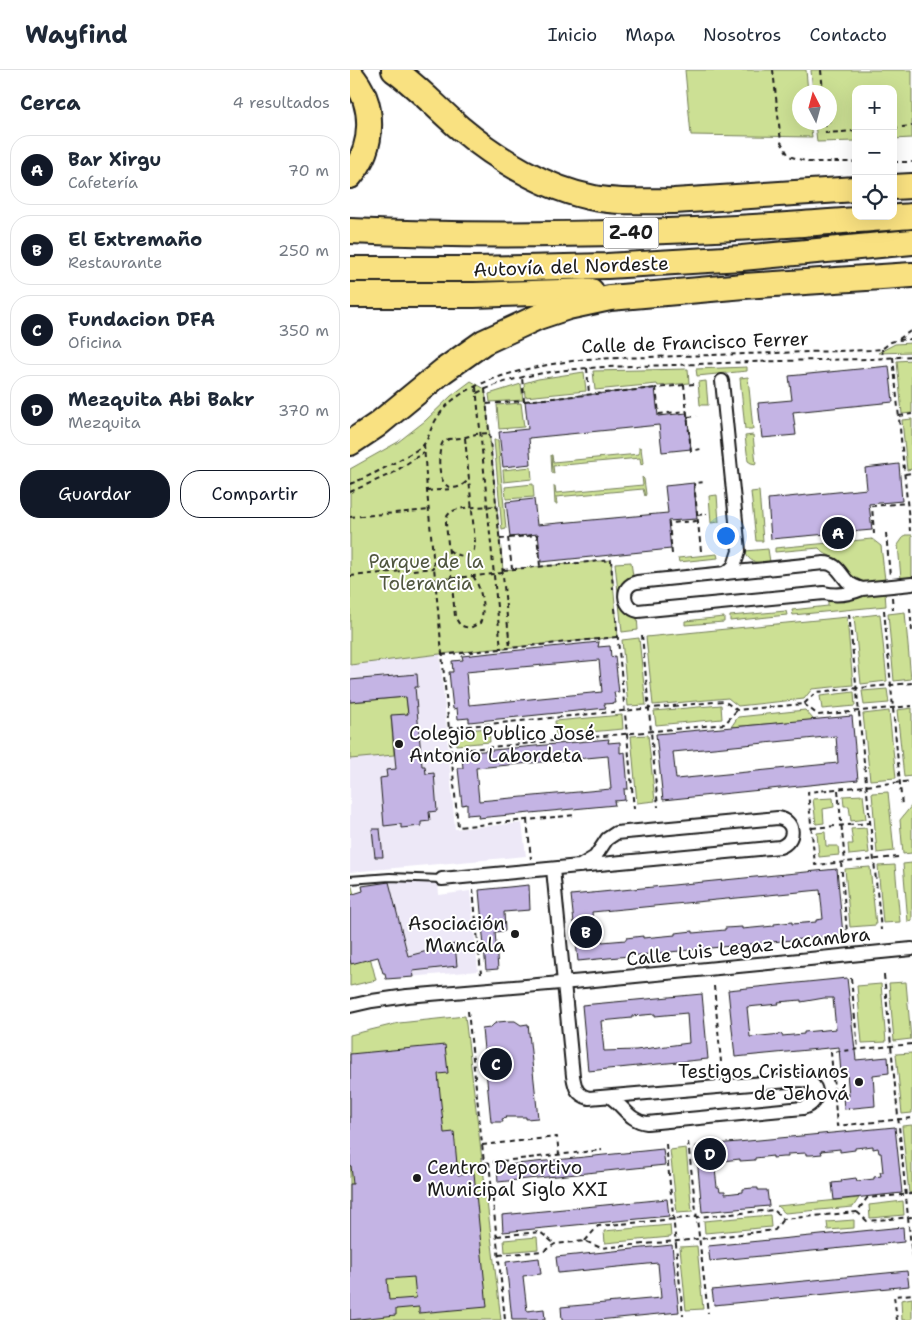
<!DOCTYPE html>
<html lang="es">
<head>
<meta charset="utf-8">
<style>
	:root { --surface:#fff; --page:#f2f2f3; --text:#1f2937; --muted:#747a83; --line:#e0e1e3; --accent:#111827 }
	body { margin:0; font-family:"Shantell Sans",sans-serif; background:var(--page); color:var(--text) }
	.controls { position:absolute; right:15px; top:15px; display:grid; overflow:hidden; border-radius:10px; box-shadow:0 5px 20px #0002 }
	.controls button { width:45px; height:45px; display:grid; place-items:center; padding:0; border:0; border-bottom:1px solid var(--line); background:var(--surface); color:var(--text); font:25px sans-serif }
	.compass { position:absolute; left:442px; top:15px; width:45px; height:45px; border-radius:50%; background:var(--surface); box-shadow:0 5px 20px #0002; rotate:354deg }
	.you { position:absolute; left:375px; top:465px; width:18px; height:18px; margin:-12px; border:4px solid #fff; border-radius:50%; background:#1a73e8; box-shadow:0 0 0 8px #1a73e833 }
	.badge { display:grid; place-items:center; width:32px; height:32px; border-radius:50%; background:var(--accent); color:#fff; font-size:16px; font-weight:700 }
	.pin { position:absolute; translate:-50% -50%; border:2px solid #fff; box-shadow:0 1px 5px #0006 }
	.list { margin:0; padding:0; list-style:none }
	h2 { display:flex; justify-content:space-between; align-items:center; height:65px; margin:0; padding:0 20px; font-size:21px }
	h2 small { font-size:16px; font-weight:400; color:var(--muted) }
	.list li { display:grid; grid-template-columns:32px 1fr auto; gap:15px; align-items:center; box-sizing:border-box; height:70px; margin:0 10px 10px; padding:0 10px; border:1px solid var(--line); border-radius:20px }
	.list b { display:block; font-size:19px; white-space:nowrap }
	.list p { margin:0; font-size:16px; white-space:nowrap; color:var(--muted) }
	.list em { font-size:16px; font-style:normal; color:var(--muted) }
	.actions { display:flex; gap:10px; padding:15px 20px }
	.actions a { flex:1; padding:11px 0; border:1px solid var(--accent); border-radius:20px; text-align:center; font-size:18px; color:var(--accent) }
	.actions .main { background:var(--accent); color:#fff }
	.icon { flex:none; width:28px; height:28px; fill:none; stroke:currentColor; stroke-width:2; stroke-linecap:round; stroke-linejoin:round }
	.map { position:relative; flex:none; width:562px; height:1250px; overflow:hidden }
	header { display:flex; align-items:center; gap:30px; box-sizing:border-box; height:70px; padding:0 25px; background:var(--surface); border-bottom:1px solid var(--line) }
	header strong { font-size:24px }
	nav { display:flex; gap:28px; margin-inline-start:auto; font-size:18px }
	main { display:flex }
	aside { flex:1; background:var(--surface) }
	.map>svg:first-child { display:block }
	.built { fill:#ede8f7 }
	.green { fill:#cce094; stroke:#747e58 }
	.building { fill:#c4b4e4; stroke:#1c1c1c; fill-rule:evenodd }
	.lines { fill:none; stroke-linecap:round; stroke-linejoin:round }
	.lane-casing { stroke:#1c1c1c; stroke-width:10 }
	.street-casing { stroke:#1c1c1c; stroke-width:16 }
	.highway-casing { stroke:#1c1c1c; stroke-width:28 }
	.path { stroke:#1c1c1c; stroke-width:2; stroke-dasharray:5 4; stroke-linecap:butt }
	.lane { stroke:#fff; stroke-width:6 }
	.street { stroke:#fff; stroke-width:12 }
	.highway { stroke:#f9e181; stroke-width:24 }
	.poi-dot { fill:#1c1c1c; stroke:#fff; stroke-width:2 }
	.labels { text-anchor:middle; stroke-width:4; stroke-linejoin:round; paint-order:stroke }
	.shield { fill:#fff; stroke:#606060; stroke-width:1 }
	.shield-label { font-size:18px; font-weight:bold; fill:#1c1c1c }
	.street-label { font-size:19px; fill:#1c1c1c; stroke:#fff }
	.park-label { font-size:19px; fill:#515740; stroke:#fff }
	.poi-label { font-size:19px; fill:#1c1c1c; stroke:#fff; text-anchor:start }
</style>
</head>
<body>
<header>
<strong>Wayfind</strong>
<nav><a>Inicio</a><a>Mapa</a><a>Nosotros</a><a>Contacto</a></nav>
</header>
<main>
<aside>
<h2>Cerca<small>4 resultados</small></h2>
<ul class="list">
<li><span class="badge">A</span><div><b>Bar Xirgu</b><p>Cafetería</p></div><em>70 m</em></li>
<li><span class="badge">B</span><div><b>El Extremaño</b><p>Restaurante</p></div><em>250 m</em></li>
<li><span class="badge">C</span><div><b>Fundacion DFA</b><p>Oficina</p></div><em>350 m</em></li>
<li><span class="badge">D</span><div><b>Mezquita Abi Bakr</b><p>Mezquita</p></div><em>370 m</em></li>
</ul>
<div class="actions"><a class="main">Guardar</a><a>Compartir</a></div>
</aside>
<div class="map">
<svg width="562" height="1250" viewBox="0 0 562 1250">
	<rect width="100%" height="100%" fill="#fff"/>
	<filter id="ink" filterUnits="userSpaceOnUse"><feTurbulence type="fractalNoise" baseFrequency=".02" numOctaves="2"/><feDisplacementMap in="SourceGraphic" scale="10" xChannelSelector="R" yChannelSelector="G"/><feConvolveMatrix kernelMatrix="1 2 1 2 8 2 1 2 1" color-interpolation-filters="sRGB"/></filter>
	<g filter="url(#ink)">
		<!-- built -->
		<g class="built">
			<path d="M90 584 105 759 172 753 176 786 0 802V595Z"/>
			<path d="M88 811 89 825 120 821 128 901 36 909 35 903H33L12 826H14L12 816 38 812Z"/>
		</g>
		<!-- green -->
		<g class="green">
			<path d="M335 0H456L458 22H450V52L460 53 462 67 341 65Z"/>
			<path d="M461 0H562V68L543 69V19H506V71L467 72 465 53 480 52V22H463Z"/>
			<path d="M562 273V282L528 283 545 274Z"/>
			<path d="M562 290V343L552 344 547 291Z"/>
			<path d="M397 297V301L347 306 346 299Z"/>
			<path d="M338 299 339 313 308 316 307 314 245 320 243 301Z"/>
			<path d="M234 302 236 321 175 327 174 313 188 309Z"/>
			<path d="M398 307 403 359H395L390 308Z"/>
			<path d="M121 311 135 319 153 500 261 490 268 567 90 584 0 595V399L48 372 75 351 101 326Z"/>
			<path d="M356 311 358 335H350L348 312Z"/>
			<path d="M171 314 173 330 140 332 139 324Z"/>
			<path d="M171 333 174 357 149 359 147 335Z"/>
			<path d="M562 349V399L557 400 552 350Z"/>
			<path d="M403 365 406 394 401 393 398 391 395 366Z"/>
			<path d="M144 370H148L156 459 152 460Z"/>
			<path d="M289 377 291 378 293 393 291 395 290 388 203 396 204 404 202 403 201 385H202L203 392 289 384Z"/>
			<path d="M181 397 182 409 154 412 153 400Z"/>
			<path d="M292 407 294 409 296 424 295 426 293 419 206 427 207 434H205L204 416H205L206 423 293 415Z"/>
			<path d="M183 414 184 427 156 429 155 417Z"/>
			<path d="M409 421 413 471H406L401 422Z"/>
			<path d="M367 425 369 452 361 453 359 426Z"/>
			<path d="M555 465H562V507L551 508 548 475Z"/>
			<path d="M522 469 531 476 535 510C524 511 508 516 500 506 496 501 495 494 488 490 481 485 475 486 469 478L425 482V478Z"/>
			<path d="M418 479 420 492C409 493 399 494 395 481Z"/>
			<path d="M367 484 368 488 329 492 328 488Z"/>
			<path d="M281 492 283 506 273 513 269 523 271 535 274 540 287 546 288 560 272 562 265 493Z"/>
			<path d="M535 522 536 536 443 545 442 540 478 536V528Z"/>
			<path d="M436 541 437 545 380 551V546Z"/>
			<path d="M555 542 561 609 544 611 538 544Z"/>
			<path d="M530 544 537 611 511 614 504 547Z"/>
			<path d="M374 547V552L335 555V551Z"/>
			<path d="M497 547 503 615 462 619 454 629 388 636 378 628 303 635 296 567Z"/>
			<path d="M289 568 296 635 278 636 272 570Z"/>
			<path d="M537 619 539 633 514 635 512 621Z"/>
			<path d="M504 622 505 636 472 639 470 626Z"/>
			<path d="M56 627 58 644 41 646 44 685 0 689V632Z"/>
			<path d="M371 635 372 649 306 655 304 641Z"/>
			<path d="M562 638V706L554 707 547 640Z"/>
			<path d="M455 640 464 650 381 657 388 647Z"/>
			<path d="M539 641 546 708 520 710 513 644Z"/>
			<path d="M272 645 273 659 206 665 205 651Z"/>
			<path d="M139 658 140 672 106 675 105 661Z"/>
			<path d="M298 665 305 731 287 733 281 666Z"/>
			<path d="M538 722 544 781 527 783 522 723Z"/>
			<path d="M513 725 516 749 501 751 499 736H494L493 726Z"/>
			<path d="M483 728 484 737 473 739 474 753 466 754 463 729Z"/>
			<path d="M562 735V783L553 784 550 750Z"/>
			<path d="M516 758 519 783 499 785 498 774H503L501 759Z"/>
			<path d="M475 762 476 776H488L489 785 469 787 467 763Z"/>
			<path d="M562 793V851L558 852 553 794Z"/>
			<path d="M545 795 550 852 533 853 528 796Z"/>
			<path d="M520 797 526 855 500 857 495 799Z"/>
			<path d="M0 813 2 817 26 910 0 916Z"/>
			<path d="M556 912 561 969 544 971 539 913Z"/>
			<path d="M531 914 536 972 512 973 507 916Z"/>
			<path d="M115 946 151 1250H0V965L49 953Z"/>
			<path d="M562 983V1043L552 1044 546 984Z"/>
			<path d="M562 1055V1122L559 1123 552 1056Z"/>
			<path d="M336 1078 342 1142 327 1143 320 1080Z"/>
			<path d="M509 1128 503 1137 435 1143 427 1136Z"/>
			<path d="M553 1131 554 1145 520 1148 519 1135Z"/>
			<path d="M420 1145 421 1157 355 1163 354 1151Z"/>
			<path d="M504 1150V1158L478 1160 477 1152Z"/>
			<path d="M320 1155 321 1167 255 1173 254 1161Z"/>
			<path d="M187 1167 188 1179 155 1182 154 1170Z"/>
			<path d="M347 1176 353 1239 336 1240 330 1177Z"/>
			<path d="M562 1228V1250H552L551 1230Z"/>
		</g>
		<!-- building -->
		<g class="building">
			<path d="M539 296 543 332 443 342 446 365 412 368 408 333 442 330 439 306Z"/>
			<path d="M305 318 308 346 337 343 341 379 312 382 309 355 179 368 181 394 153 397 149 362 178 359 175 331Z"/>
			<path d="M549 394 552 431 519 434 522 460 421 469 418 429 517 419 515 398Z"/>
			<path d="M344 413 347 449 318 451 321 479 191 492 188 464 160 467 156 432 184 429 187 455 318 443 315 416Z"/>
			<path d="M249 572 248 577 260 576 261 587 265 586 269 623 264 622 266 633 254 634 256 638 119 652V648L108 649 107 638 103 639 99 602H103L102 591 113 590 112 586ZM249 590 252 622 119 635 116 602Z"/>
			<path d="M67 604 68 617H65L72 696H75L76 704 84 703 87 741 79 742 80 751 71 752V756L51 758V754L34 756 30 708 37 707 36 700 46 699 41 645 58 644 56 627 0 632V610Z"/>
			<path d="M502 646 508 710 313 730 306 664ZM486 666 488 693 326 709 323 682Z"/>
			<path d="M259 669 258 673 270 672V683L275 682 278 719H274L275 730 264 731 265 735 128 748 129 744 117 745V734L112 735 108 698H113L112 687 123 686 122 682ZM258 686 261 719 129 731 126 698Z"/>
			<path d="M22 759H30L33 787H25Z"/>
			<path d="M487 799 493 865 228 891 221 825ZM470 820 473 849 466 850V852L442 854V852L424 854V856L392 859V857L375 858V860L343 863V861L325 863V865L293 868V866L276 868V870L252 872V870L245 871 242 842Z"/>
			<path d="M39 812 58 886 105 874 107 896 63 901 64 907 36 909 35 903H33L28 887 1 894 0 889V825L13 821 12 816Z"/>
			<path d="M179 815 180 840 154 842 155 861 145 862 148 899 136 900 129 820Z"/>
			<path d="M497 908 506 990 538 987 539 1003 523 1005 525 1036 494 1039 493 1026H499L497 1003 491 1004 489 977 385 987 378 920ZM474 928H483L486 959 454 962V964L432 966V964L400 967 397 937 429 934 428 932 451 930V932Z"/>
			<path d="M352 924 358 989 238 1001 232 935ZM337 943 339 973 286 980 254 981 251 951 282 948V946L305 944V946Z"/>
			<path d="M159 951H165L171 955 178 954 188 1048 176 1049V1047H155L156 1048 152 1049 153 1052H141L132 959 140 958 144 954 148 952Z"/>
			<path d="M95 975 98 1003 88 1004 94 1063 104 1062 108 1105 124 1103 137 1237 69 1243V1237L46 1239V1245L0 1250V1114H3L1 1096H0V984ZM64 1207 66 1228 39 1230 37 1209Z"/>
			<path d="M545 1057 552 1123 484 1130 482 1113 492 1112 491 1110 506 1108 507 1111 524 1109V1107L531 1106 530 1102H533L531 1083H529L528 1078 523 1079V1076L505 1078V1080L490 1082V1079L471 1081 472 1084 461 1085H456V1083L438 1084V1087H433L423 1088V1086L405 1088V1090L390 1091V1089L372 1091V1094H367L368 1099H365L367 1117H369L370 1121H375V1124L393 1122V1119L403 1118H408V1120H417L419 1136 352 1142 346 1076Z"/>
			<path d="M313 1079 315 1095 148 1112 147 1096Z"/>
			<path d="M317 1129 319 1146 153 1162 152 1145Z"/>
			<path d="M553 1157 554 1172 360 1191 358 1176Z"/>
			<path d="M322 1175 329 1242 248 1250H212L211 1237 311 1228 308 1193 208 1203 206 1187Z"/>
			<path d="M189 1188 191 1204 173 1206 177 1241 194 1239 195 1250H162L156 1192Z"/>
			<path d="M557 1201 559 1216 364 1235 362 1220Z"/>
		</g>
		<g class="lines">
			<defs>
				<path id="lane" d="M0 810 40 807 92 809"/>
				<g id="street">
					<path d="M372 311 389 481 384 496 376 503"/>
					<path d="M512 519C506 517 501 515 497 511 490 503 486 493 474 493L287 512C270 516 272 537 288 541L474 523C487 526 500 524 512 519L562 514"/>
					<path d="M203 799 223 1006C225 1018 227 1025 239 1028L450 1010C470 1010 472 1033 453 1038L297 1053C279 1051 274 1036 260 1027"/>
					<path d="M92 809 430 777C446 771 446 751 428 748L266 763 257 769 245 787 230 796"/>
					<path d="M0 936 22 931 57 926 234 911 562 879"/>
				</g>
				<g id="highway">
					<path d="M44 0C68 17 88 39 110 58 147 89 196 119 244 128 270 133 297 131 324 131L506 119"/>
					<path d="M0 4C26 33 25 77 0 106"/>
					<path d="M543 117 562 116"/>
					<path d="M0 161C151 168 302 164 453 154 489 151 526 149 562 146"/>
					<path d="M0 199H126L257 196 392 188 562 172"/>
					<path d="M0 225H124L241 221"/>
					<path d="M0 373 27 355 93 301 134 272 188 247 218 237 260 228 394 216 562 205"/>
				</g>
			</defs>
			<!-- lane casing -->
			<use href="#lane" class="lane-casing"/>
			<!-- street casing -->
			<use href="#street" class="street-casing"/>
			<!-- highway casing -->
			<use href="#highway" class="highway-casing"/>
			<!-- path -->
			<g class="path">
				<path d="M423 0 431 72 439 86 458 92H506"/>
				<path d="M471 0 473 22"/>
				<path d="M475 52 476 63 506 61"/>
				<path d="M543 58 562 56"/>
				<path d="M543 92H562"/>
				<path d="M549 269 562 260"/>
				<path d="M532 279 533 288"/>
				<path d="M543 287 560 461"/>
				<path d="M237 298 239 324"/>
				<path d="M344 314 334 315 341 381 351 379"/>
				<path d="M334 315 306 318 309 344 337 341"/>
				<path d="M126 317 151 579"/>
				<path d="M135 319 160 578"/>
				<path d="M127 323C183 295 263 297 325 295 391 292 456 290 522 289L562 286"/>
				<path d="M174 331 306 318"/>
				<path d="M137 334 174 331 172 307"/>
				<path d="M549 346 562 344"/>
				<path d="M338 347 347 346"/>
				<path d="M115 368 119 409C113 417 100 423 93 411 88 402 88 380 93 372L99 369 112 368 126 364 139 363"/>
				<path d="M74 374 77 421 108 757 225 745"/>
				<path d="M555 404 562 403"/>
				<path d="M0 414C20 406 39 396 58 385 63 382 70 379 74 374 78 370 79 363 82 357 87 347 94 337 103 330 136 304 196 294 237 289L520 280 532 279 541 272 548 270 562 269"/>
				<path d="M77 421 103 419"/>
				<path d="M0 422 43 403 74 382"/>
				<path d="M347 445 357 444"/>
				<path d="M0 447 79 440"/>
				<path d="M536 463 540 506"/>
				<path d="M524 464 522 436 558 433"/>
				<path d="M158 468 162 498"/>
				<path d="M150 469 187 465 190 496"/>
				<path d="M99 480 104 484 113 486 124 480 125 472 119 409"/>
				<path d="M351 481 344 413 354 412"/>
				<path d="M322 484 319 453 348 451"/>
				<path d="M153 500 261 490 263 519"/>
				<path d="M0 506 84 498"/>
				<path d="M123 506C131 517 136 540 130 553L120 558C110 556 109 555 105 546L96 453C96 448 97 445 101 442 111 436 134 437 145 436"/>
				<path d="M85 510 153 503"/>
				<path d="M542 527 543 540"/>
				<path d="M265 538 284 739"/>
				<path d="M560 538 562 561"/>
				<path d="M534 540 552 736"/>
				<path d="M499 544 531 860"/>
				<path d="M292 565 308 737"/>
				<path d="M92 585 268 567"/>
				<path d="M454 634 468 645 562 636"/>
				<path d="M99 658 374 631 387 640 454 634 466 622 562 613"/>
				<path d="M101 681 375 654 387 640"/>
				<path d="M488 720 495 792"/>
				<path d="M177 750 181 789"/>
				<path d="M462 758 520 753"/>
				<path d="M548 787 465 795 458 722 562 711"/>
				<path d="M491 792 497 863"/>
				<path d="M123 819 131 904"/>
				<path d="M534 905 562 1187"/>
				<path d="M501 908 508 979"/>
				<path d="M364 916 371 992"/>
				<path d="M118 941 134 1093 252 1080"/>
				<path d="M562 974 481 982 487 1056 562 1048"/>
				<path d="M338 1072 358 1243"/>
				<path d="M316 1074 333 1246"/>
				<path d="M132 1075 207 1067 209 1085"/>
				<path d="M139 1092 155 1250"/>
				<path d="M507 1142 517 1151 562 1147"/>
				<path d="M147 1166 190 1162 205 1174"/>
				<path d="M235 1171 248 1156 424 1140 433 1149 507 1142 517 1128 562 1124"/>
				<path d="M149 1185 194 1181 205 1174 235 1171 251 1178 349 1169 425 1160 433 1149"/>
				<path d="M547 1250 544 1226 562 1224"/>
			</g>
			<!-- lane -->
			<use href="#lane" class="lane"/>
			<!-- street -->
			<use href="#street" class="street"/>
			<!-- highway -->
			<use href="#highway" class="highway"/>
		</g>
	</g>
	<!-- markers -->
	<g class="poi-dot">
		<circle cx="49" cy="674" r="5"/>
		<circle cx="165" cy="864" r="5"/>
		<circle cx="509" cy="1012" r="5"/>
		<circle cx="67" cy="1108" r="5"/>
	</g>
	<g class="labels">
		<!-- shield labels -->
		<rect class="shield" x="253.5" y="147.5" width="55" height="31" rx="4"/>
		<g class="shield-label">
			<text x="281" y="169">Z-40</text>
		</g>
		<!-- street labels -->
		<g class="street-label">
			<text transform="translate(221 196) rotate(-2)" y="7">Autovía del Nordeste</text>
			<text transform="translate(345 272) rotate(-2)" y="7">Calle de Francisco Ferrer</text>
			<text transform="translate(398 876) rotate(-6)" y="7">Calle Luis Legaz Lacambra</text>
		</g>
		<!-- park labels -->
		<g class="park-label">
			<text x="76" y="498">Parque de la<tspan x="76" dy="22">Tolerancia</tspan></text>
		</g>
		<!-- poi labels -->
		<g class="poi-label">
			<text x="59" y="670">Colegio Publico José<tspan x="59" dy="22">Antonio Labordeta</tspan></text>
			<text x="155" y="860" text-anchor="end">Asociación<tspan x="155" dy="22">Mancala</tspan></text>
			<text x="499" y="1008" text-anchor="end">Testigos Cristianos<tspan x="499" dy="22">de Jehová</tspan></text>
			<text x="77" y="1104">Centro Deportivo<tspan x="77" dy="22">Municipal Siglo XXI</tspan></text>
		</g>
	</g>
</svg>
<div class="controls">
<button>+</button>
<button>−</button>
<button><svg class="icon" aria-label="locate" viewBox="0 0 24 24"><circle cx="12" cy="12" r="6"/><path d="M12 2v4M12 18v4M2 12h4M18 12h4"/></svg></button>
</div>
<svg class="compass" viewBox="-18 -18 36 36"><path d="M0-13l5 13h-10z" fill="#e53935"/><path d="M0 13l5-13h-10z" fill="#747a83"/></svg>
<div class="you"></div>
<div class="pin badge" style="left:488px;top:463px">A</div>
<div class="pin badge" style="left:236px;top:862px">B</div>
<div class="pin badge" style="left:146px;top:994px">C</div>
<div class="pin badge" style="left:360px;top:1084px">D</div>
</div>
</main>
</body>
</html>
